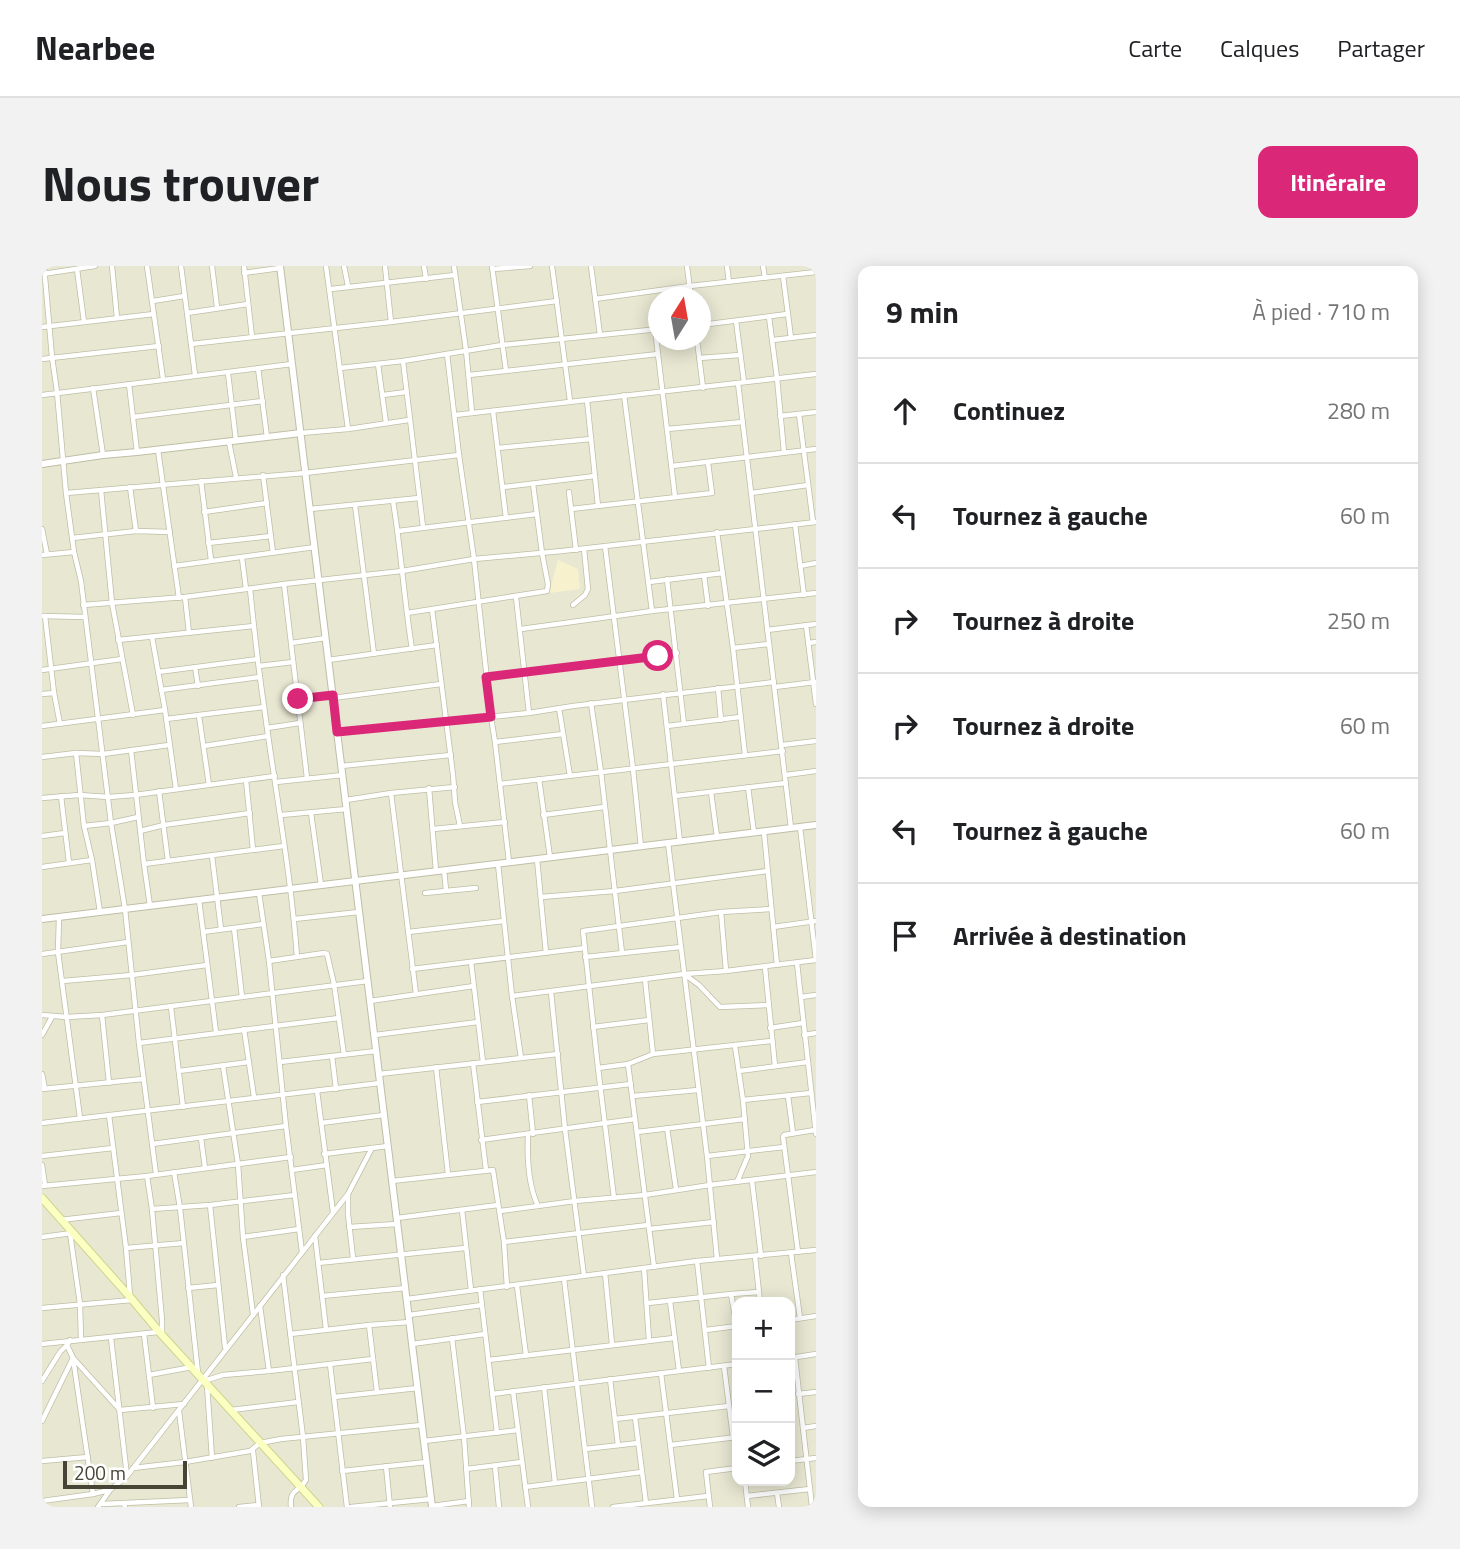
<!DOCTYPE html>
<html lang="fr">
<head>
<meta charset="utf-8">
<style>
	:root { --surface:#fff; --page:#f2f2f2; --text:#202124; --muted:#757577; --line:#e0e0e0; --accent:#db2777 }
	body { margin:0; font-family:"Titillium Web",sans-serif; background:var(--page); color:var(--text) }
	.controls { position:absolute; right:21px; bottom:21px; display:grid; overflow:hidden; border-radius:14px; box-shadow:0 4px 18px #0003 }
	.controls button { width:63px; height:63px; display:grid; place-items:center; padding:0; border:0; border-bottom:2px solid var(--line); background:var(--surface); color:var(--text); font:35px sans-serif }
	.compass { position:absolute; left:606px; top:21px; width:63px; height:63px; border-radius:50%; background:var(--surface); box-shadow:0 4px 18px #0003; rotate:11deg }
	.scale { position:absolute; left:21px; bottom:18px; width:124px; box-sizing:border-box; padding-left:7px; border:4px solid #464434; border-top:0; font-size:19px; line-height:24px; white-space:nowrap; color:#464434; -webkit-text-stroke:5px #fff; paint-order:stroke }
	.stop { position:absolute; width:21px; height:21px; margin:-16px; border:5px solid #db2777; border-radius:50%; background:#fff }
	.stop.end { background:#db2777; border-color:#fff; box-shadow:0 2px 7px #0008 }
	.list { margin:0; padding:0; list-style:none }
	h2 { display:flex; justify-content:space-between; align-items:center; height:91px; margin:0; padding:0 28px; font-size:30px }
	h2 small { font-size:23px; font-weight:400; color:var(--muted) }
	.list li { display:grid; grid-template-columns:46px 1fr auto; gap:21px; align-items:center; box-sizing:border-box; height:105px; padding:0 28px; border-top:2px solid var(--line) }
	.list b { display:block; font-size:26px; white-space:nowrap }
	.list em { font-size:23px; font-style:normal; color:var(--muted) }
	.icon { flex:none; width:38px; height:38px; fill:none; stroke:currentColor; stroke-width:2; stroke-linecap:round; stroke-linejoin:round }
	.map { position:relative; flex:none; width:774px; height:1241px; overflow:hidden; border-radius:14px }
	header { display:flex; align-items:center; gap:42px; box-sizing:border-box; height:98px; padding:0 35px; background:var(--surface); border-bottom:2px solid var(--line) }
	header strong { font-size:33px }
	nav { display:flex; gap:38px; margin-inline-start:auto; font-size:24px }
	.intro { display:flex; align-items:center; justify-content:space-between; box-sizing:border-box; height:168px; padding:0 42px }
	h1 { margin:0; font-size:49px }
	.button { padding:18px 32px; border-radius:14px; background:var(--accent); color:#fff; font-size:24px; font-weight:700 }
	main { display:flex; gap:42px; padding:0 42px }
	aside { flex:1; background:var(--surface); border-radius:14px; box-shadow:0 4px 18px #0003 }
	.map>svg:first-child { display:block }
	.residential { fill:#e8e7d2; fill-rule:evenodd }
	.commercial { fill:#f7f2cd }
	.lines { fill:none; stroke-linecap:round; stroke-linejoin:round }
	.minor-casing { stroke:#bfbea6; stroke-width:6 }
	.tertiary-casing { stroke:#bfbea6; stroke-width:8 }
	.secondary-casing { stroke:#d0d38f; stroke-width:9 }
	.minor { stroke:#fff; stroke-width:4.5 }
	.tertiary { stroke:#fff; stroke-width:6 }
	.secondary { stroke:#fbffc2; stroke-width:7 }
	.route { stroke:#db2777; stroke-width:9 }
</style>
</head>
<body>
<header>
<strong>Nearbee</strong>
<nav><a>Carte</a><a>Calques</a><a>Partager</a></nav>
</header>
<div class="intro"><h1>Nous trouver</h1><a class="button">Itinéraire</a></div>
<main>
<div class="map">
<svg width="774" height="1241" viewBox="0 0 774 1241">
	<rect width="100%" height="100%" fill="#f3f3e4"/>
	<!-- residential -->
	<path class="residential" d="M0 0H774V1241H0ZM617 32H659V74H617ZM695 1036H748V1215H695Z"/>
	<!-- commercial -->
	<path class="commercial" d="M516 294 536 303 538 323 507 327Z"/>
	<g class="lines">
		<defs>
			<g id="minor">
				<path d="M2 0 10 91 15 126 24 227 32 286 39 315 69 557 83 643 97 777 114 908"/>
				<path d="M70 0 75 52"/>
				<path d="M105 0 121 113"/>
				<path d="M139 0 153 109"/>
				<path d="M170 0 175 41"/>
				<path d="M202 0 210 71"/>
				<path d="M284 0 306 163"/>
				<path d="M302 0 306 20"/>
				<path d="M343 0 349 56"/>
				<path d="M382 0 384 13"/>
				<path d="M412 0 424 84 430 147"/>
				<path d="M450 0 464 105"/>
				<path d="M510 0 528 135"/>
				<path d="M549 0 558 69"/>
				<path d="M645 0 649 32"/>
				<path d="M685 0 687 16"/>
				<path d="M721 0 723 12"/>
				<path d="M35 3 42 56"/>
				<path d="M451 3 488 0"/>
				<path d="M202 7 238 2"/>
				<path d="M1 8 53 0"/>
				<path d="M741 10 749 72"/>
				<path d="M289 23 413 9"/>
				<path d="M553 33 648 20 774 6"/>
				<path d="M111 35 142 30"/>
				<path d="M145 47 206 38"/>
				<path d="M727 51 735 112 742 186"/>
				<path d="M694 55 702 116"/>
				<path d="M659 59 745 48"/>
				<path d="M0 61 112 48"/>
				<path d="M613 63 633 231"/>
				<path d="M655 74 661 122"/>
				<path d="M731 74 774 69"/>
				<path d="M149 78 349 56 515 35"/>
				<path d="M405 88 417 189 432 293 449 451 453 476 467 596"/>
				<path d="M657 92 698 89"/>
				<path d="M0 93 117 80"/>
				<path d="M361 95 381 261"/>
				<path d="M336 98 344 157"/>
				<path d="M216 102 225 171"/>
				<path d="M298 102 361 95 460 79 617 63"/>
				<path d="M186 107 194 175"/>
				<path d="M427 109 616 88"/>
				<path d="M696 117 749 562"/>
				<path d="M87 118 95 186"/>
				<path d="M51 122 61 189"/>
				<path d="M0 129 250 98"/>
				<path d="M341 129 364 126"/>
				<path d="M582 129 610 345"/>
				<path d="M545 134 556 240"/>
				<path d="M451 145 464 252"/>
				<path d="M757 148 771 256"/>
				<path d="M413 149C533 135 654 122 774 108"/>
				<path d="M738 150 774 146"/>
				<path d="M91 151 221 135"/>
				<path d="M625 163 701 156"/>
				<path d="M259 167 306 163 367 154"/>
				<path d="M187 176 194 211"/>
				<path d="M456 182 549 173"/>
				<path d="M116 184 137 332"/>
				<path d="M630 200 774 183"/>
				<path d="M221 209 231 287"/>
				<path d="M159 215 169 294"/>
				<path d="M88 221 94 265"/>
				<path d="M461 221 553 210"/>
				<path d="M59 224 70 337 91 449"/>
				<path d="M527 226 534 284"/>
				<path d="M24 227 263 207 417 189"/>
				<path d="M709 227 766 219"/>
				<path d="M351 235C359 284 362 333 370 383"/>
				<path d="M313 239 332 388"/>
				<path d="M268 243 377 232"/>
				<path d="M529 243 670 227 666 197"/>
				<path d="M162 246 225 237"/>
				<path d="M753 258 762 329"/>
				<path d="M0 263 5 288"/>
				<path d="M356 265 495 248"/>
				<path d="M675 266 691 382 703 489"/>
				<path d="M30 272 94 265 128 266"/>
				<path d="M166 277 229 270"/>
				<path d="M563 280 591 503 599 581"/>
				<path d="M0 289 32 286"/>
				<path d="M200 292 204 323"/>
				<path d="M132 300 273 281"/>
				<path d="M758 300 774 297"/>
				<path d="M662 309 666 340"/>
				<path d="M625 313 642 458"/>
				<path d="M607 316 681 307"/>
				<path d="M242 318 265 512"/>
				<path d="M208 323C212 362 216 401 222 440 233 524 249 606 255 691"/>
				<path d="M143 331 147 367"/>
				<path d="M41 339 143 331 242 318 360 305 432 293 520 285 774 256"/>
				<path d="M531 339 543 329 546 323 542 283"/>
				<path d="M390 343 411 509 413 536 418 560"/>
				<path d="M365 347 505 325 506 318 500 287 491 218"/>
				<path d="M0 350 43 351"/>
				<path d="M3 350 12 427 18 458"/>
				<path d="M764 359 774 438"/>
				<path d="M479 363 610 345 774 327"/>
				<path d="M725 364 774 358"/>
				<path d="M110 371 123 444 134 523"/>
				<path d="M76 374 212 360"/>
				<path d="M249 377 284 372"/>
				<path d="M766 377 774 376"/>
				<path d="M691 382 727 378"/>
				<path d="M286 394 395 379"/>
				<path d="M217 400 251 396"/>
				<path d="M153 401 156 420"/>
				<path d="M0 404 80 393"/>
				<path d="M116 406 216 393"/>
				<path d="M444 411 635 387"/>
				<path d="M733 421 773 416"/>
				<path d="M676 422 679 454"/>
				<path d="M119 424 218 411"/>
				<path d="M0 428 12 427"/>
				<path d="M621 428 638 576"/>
				<path d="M291 432 399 418"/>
				<path d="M255 433 291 429"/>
				<path d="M549 437 559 506 580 687"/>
				<path d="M517 442 528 510"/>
				<path d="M487 447 531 440 732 416"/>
				<path d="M157 450 167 519"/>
				<path d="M124 453 222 441"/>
				<path d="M0 460 123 444"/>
				<path d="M625 460 698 451"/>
				<path d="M225 462 258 457"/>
				<path d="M295 466 487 447 474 331"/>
				<path d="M453 476 521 468"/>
				<path d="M740 479 774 475"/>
				<path d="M162 480 226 470"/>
				<path d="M89 484 102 598 108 640"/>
				<path d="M34 487 42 560 50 594 58 646"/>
				<path d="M0 491 34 487 61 488 127 479"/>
				<path d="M299 500 409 489"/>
				<path d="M744 509 774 505"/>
				<path d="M497 513 508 591"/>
				<path d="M204 514 211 584"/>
				<path d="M234 516 301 509"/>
				<path d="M458 518 741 485"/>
				<path d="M706 521 712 567"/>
				<path d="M387 522 394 605"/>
				<path d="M117 525 126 595"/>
				<path d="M669 526 675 571"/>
				<path d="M349 527 374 728"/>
				<path d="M19 530 27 597"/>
				<path d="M633 530 744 517"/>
				<path d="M0 532 37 529 67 531 93 529 233 510"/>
				<path d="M304 534 349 527 413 521"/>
				<path d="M269 547 279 619"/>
				<path d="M239 549 305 543"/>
				<path d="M501 549 562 541"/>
				<path d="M42 560 69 557 96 551"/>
				<path d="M758 561 774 694"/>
				<path d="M391 563 463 556"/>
				<path d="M98 565 122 559 208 547"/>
				<path d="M722 566 735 699"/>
				<path d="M0 570 23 567"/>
				<path d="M626 577 665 890 675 993"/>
				<path d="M170 590 179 663"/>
				<path d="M495 593 504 687"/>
				<path d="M102 598 242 580"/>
				<path d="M456 598 470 730 479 792"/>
				<path d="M0 601 50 594"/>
				<path d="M402 604 404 624"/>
				<path d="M217 627 227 695 244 860 260 986"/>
				<path d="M383 627 434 622"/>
				<path d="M499 631 573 625 725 605"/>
				<path d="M157 634 174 766"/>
				<path d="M679 646 684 705"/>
				<path d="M17 651 16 686 38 852"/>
				<path d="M252 653 317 646"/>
				<path d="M731 661 774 655"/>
				<path d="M192 662 200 731"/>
				<path d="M161 666 221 658"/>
				<path d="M366 666 462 655"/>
				<path d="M0 688 86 676"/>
				<path d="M543 691 639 681"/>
				<path d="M227 695 282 687 285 688 292 718 302 789"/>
				<path d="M429 696 441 796"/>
				<path d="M755 697 774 868"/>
				<path d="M723 701 733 800"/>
				<path d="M370 703 543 682"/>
				<path d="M642 708 657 719 678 741 726 739"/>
				<path d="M603 713 611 788"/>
				<path d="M21 715 90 709 165 699"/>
				<path d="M509 726 523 863 542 1010"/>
				<path d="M470 730 642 708 684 705 774 694"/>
				<path d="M759 731 774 729"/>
				<path d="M328 735 432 720"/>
				<path d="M129 741 141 841"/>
				<path d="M0 749 25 751 60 749 326 715"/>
				<path d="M60 749 67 817"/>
				<path d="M551 761 607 754"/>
				<path d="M728 762 761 757"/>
				<path d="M202 763 212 831"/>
				<path d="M0 769 10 751"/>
				<path d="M333 769 436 756"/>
				<path d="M762 769 774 767"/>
				<path d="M97 777 297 752"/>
				<path d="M693 780 701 834 706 890 695 916"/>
				<path d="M290 790 294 823"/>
				<path d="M238 796 334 785"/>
				<path d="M431 797 444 904"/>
				<path d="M586 798 612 1001"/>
				<path d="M181 800 196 898 201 971 211 1048"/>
				<path d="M394 801 406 908"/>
				<path d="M556 802 586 798 611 788 729 775"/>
				<path d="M137 805 207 796"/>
				<path d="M697 805 766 796"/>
				<path d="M0 808 3 823"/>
				<path d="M337 808 516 788"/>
				<path d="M0 823 101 813"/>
				<path d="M275 825 291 946"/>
				<path d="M487 829 491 868"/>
				<path d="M591 830 656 824"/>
				<path d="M746 830 751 867"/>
				<path d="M701 834 769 827"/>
				<path d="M435 836 589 818"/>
				<path d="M67 849 84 982 88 1029"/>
				<path d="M0 857 338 817"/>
				<path d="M279 857 342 849"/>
				<path d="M625 862 634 923"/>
				<path d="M595 866 703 853"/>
				<path d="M486 868C485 891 486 919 496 940"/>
				<path d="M159 872 163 902"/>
				<path d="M439 874 593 853"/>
				<path d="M110 878 244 860"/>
				<path d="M282 888 330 882"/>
				<path d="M0 890 71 882"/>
				<path d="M665 890 742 881"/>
				<path d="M0 899 3 919"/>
				<path d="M250 904 285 899"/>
				<path d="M132 906 138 942 156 1107"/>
				<path d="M105 910 110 943 120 1054V1069"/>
				<path d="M350 915 451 904 462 976 465 1021"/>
				<path d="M710 915 719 990"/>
				<path d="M0 920 105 910 249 891"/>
				<path d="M306 929V948L311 992"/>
				<path d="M572 932 556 802 541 665 679 646 729 643"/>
				<path d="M168 939 183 1081"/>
				<path d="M110 943 168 939 253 929"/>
				<path d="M420 944 429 1024"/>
				<path d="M458 945 533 935 603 929 668 919 774 906"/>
				<path d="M355 952 456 939"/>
				<path d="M18 954 79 947"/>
				<path d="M307 961 355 958"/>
				<path d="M607 963 672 956"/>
				<path d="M28 967 38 1038 39 1073"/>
				<path d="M273 970 284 1063"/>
				<path d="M0 971 30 967"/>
				<path d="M201 971 257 963"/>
				<path d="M462 976 606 959"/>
				<path d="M84 982 142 977"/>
				<path d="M756 986 741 871 742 869 773 864"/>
				<path d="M749 987 758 1052"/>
				<path d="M713 990 718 1036"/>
				<path d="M655 995 667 1102"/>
				<path d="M276 997 423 982"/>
				<path d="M602 1002 607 1074"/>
				<path d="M563 1007 570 1078"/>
				<path d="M241 1009 261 1171 264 1214C257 1227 247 1222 249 1241"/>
				<path d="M522 1013 550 1241"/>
				<path d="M475 1020 484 1089"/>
				<path d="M146 1022 176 1019"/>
				<path d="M438 1023 455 1167"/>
				<path d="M689 1028 695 1061"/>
				<path d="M280 1030 364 1022"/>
				<path d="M365 1033 655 995 774 984"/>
				<path d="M628 1035 637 1105"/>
				<path d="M606 1037 689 1028 717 1026"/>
				<path d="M218 1040 227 1105"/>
				<path d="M0 1042 90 1034"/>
				<path d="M367 1049 440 1039"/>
				<path d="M748 1054 774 1050"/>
				<path d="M327 1059 335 1126"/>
				<path d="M664 1064 695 1060"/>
				<path d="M102 1068 111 1142"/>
				<path d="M248 1068 327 1059 368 1056"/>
				<path d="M410 1072 422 1171 427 1241"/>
				<path d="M28 1074 25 1079 31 1092 51 1228"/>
				<path d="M0 1078 116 1066"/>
				<path d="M370 1078 443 1068"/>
				<path d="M748 1092 774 1088"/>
				<path d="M753 1092 770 1241"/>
				<path d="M446 1094 632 1072"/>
				<path d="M288 1098 305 1241"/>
				<path d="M682 1100 691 1171"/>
				<path d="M619 1107 635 1233"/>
				<path d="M107 1109 150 1101"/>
				<path d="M568 1113 576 1179"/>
				<path d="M0 1115 18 1086 25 1079"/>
				<path d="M162 1115 181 1109 227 1105 331 1093"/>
				<path d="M165 1119 170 1192"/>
				<path d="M502 1121 513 1217"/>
				<path d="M471 1125 486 1241"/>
				<path d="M450 1128 695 1098"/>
				<path d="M756 1128 774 1126"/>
				<path d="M292 1131 376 1122"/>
				<path d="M189 1144 256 1136"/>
				<path d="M137 1145 149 1241"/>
				<path d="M593 1151 604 1237"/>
				<path d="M573 1153 687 1140"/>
				<path d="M0 1155 31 1092 78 1144 142 1138"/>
				<path d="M761 1162 774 1160"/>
				<path d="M382 1175 476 1164"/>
				<path d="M628 1179 695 1171"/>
				<path d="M543 1183 596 1177"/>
				<path d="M211 1185 217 1241"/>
				<path d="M0 1195 46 1191"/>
				<path d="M748 1195 774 1192"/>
				<path d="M344 1200 348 1241"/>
				<path d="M453 1200 457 1241"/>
				<path d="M91 1202 143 1196 208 1185 218 1177 239 1173 380 1159"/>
				<path d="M424 1203 480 1196"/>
				<path d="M300 1205 385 1196"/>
				<path d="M85 1210 306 928 330 882 346 880"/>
				<path d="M703 1215 706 1241"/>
				<path d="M483 1221 600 1206"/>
				<path d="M735 1227 737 1241"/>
				<path d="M705 1230 768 1223"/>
				<path d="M0 1235 51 1228 67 1224"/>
				<path d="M82 1237 148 1234"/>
				<path d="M60 1238 82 1237 83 1241"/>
				<path d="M390 1240 427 1235"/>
				<path d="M56 1241 68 1224 85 1210 69 1072"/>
				<path d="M197 1241 217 1239"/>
				<path d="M309 1241 389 1233"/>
				<path d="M571 1241 666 1230"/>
				<path d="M668 1241 664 1206 695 1202"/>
			</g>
			<g id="tertiary">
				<path d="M238 0 390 1241"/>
				<path d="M0 198 61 189 95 186 259 167"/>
				<path d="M0 653 774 559"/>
			</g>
			<path id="secondary" d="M0 932 88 1031 120 1069 277 1241"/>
		</defs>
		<!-- minor casing -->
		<use href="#minor" class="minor-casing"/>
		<!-- tertiary casing -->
		<use href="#tertiary" class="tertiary-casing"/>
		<!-- secondary casing -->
		<use href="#secondary" class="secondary-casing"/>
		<!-- minor -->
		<use href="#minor" class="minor"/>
		<!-- tertiary -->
		<use href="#tertiary" class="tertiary"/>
		<!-- secondary -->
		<use href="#secondary" class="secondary"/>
	</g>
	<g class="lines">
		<!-- route -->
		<path class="route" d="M256 433 291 429 295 466 449 451 444 411 616 390"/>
	</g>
</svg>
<div class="controls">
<button>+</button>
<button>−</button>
<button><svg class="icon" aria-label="layers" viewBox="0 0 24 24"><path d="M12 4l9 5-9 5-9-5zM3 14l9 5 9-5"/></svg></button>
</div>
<svg class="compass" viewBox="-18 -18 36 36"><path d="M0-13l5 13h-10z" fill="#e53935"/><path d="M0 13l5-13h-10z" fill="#757577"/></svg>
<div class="scale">200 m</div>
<div class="stop" style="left:616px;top:390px"></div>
<div class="stop end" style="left:256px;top:433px"></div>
</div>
<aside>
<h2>9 min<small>À pied · 710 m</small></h2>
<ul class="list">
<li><svg class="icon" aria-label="ahead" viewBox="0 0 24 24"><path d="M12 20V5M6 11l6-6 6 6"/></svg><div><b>Continuez</b></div><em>280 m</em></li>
<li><svg class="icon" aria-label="left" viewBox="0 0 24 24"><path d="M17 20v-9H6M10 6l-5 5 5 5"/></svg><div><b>Tournez à gauche</b></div><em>60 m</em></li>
<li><svg class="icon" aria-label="right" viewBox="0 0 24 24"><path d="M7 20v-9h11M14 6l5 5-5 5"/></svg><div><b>Tournez à droite</b></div><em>250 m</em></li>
<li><svg class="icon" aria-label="right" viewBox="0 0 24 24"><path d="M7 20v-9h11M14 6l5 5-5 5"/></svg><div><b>Tournez à droite</b></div><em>60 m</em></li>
<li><svg class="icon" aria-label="left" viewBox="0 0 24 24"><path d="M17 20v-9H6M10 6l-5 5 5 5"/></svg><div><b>Tournez à gauche</b></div><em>60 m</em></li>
<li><svg class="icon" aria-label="arrive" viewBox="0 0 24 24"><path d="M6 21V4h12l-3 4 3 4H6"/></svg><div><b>Arrivée à destination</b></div></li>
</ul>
</aside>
</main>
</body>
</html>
